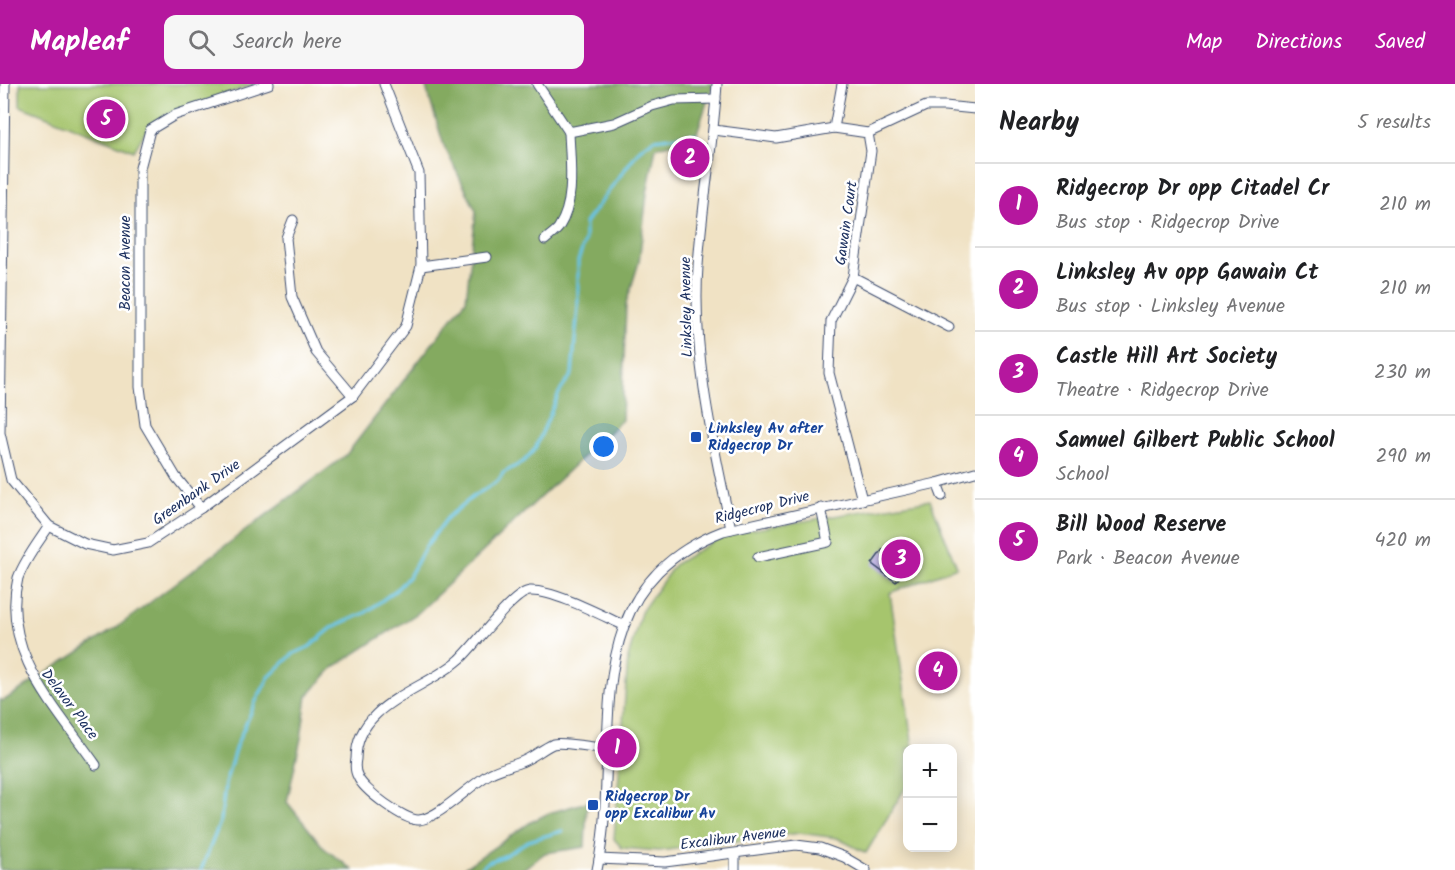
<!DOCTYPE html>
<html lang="en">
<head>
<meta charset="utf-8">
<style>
	:root { --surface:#fff; --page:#f6f6f6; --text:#202124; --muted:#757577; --line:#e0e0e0; --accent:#b5179e }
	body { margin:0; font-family:Kalam,sans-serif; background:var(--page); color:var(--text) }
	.controls { position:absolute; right:18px; bottom:18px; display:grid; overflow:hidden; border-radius:12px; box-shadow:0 3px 15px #0003 }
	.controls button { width:54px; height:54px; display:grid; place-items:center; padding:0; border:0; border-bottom:2px solid var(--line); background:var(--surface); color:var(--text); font:30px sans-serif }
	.you { position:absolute; left:604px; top:363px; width:21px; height:21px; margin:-15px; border:4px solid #fff; border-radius:50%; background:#1a73e8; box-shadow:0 0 0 9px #1a73e833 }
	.badge { display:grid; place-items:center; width:39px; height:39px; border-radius:50%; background:var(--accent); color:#fff; font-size:20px; font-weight:700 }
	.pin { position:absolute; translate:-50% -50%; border:3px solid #fff; box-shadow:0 2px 6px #0006 }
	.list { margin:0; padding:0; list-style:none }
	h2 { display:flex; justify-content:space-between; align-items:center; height:78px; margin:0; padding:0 24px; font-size:26px }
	h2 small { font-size:20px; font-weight:400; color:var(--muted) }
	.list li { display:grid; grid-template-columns:39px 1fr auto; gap:18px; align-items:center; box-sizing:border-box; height:84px; padding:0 24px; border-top:2px solid var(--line) }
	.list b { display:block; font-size:22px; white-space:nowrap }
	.list p { margin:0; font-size:20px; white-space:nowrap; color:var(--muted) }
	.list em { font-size:20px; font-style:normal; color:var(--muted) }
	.icon { flex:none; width:33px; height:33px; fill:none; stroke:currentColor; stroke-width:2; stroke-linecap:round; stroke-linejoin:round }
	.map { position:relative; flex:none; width:975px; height:786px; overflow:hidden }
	header { display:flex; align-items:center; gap:36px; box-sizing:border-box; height:84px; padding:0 30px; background:var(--accent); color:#fff }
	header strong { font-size:28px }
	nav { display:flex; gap:33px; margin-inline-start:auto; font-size:21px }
	.search { width:420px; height:54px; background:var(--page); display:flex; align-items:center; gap:15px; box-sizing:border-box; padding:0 21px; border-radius:12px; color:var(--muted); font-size:22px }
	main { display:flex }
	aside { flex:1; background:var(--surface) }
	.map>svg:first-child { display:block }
	.green { fill:#a6c56d; stroke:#607a66; stroke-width:1.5 }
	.forest { fill:#84aa60; stroke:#506c5f; stroke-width:1.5 }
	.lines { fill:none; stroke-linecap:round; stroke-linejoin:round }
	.stream { stroke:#68c4e6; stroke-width:3 }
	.building { fill:#a998de }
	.minor-casing { stroke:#3b4a6d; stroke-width:11 }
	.minor { stroke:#fff; stroke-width:9 }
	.transit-dot { fill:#1a4fb4; stroke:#fff; stroke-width:2 }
	.labels { text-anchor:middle; stroke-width:5; stroke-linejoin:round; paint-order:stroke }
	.street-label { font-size:15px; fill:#1b2f5e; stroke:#fff }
	.transit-label { font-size:15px; font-weight:bold; fill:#164399; stroke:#fff; text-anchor:start }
</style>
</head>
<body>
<header>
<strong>Mapleaf</strong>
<div class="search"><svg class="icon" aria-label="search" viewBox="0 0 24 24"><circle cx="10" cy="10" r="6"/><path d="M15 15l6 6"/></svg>Search here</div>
<nav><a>Map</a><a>Directions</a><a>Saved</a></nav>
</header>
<main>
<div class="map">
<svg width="975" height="786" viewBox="0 0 975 786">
	<rect width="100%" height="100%" fill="#fff"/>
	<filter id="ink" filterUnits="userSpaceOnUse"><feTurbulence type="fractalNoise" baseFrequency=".0167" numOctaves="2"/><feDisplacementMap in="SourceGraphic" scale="12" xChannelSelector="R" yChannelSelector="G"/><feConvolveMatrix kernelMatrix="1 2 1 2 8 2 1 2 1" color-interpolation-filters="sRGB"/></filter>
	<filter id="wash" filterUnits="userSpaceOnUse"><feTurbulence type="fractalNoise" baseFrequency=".008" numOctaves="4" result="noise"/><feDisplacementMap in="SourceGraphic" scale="24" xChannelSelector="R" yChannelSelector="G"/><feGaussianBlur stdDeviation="1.35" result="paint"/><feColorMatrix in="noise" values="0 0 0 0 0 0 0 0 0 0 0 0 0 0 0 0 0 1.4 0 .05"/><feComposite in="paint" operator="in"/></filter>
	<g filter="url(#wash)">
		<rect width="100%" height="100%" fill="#f0e2c4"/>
		<!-- green -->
		<g class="green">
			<path d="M20 0H253V1L166 31 145 48 134 67 20 22Z"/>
			<path d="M930 416 957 483 890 509 913 664H908L907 701 866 769 837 754 800 749 659 767 622 764 614 755 628 574 641 528 675 480 726 450Z"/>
		</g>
		<!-- forest -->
		<g class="forest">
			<path d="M425 0H713L695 55 656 63 647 109 639 178 626 220 622 336 418 529 334 583 307 612 301 654 287 718 324 764 353 786H0V615L3 617 116 544 346 371 466 216 476 127 444 62Z"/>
			<path d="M587 718 585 763 545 769 522 786H461L531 738 549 729Z"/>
		</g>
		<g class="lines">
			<!-- stream -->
			<g class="stream">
				<path d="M201 786 221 736 225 700 236 662 256 617 269 593 293 570 309 563 333 543 365 529 396 506 410 491 426 462 448 433 474 412 498 397 503 389 523 378 535 365 559 309 572 290 578 223V177L585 157V139L640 65 654 55 696 50"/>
				<path d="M479 786 488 778 504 772 528 757 562 747"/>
			</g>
		</g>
		<g id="blocks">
			<!-- building -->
			<path class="building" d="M883 465 892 472 895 468 910 478 896 498 872 480Z"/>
		</g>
	</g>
	<g filter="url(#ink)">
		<use href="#blocks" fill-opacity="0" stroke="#3b4a6d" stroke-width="1.5"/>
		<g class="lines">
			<defs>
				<g id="minor">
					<path d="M5 0 0 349 11 396 49 442 85 460 113 466 148 459 201 424 353 312 406 242 421 182 419 89 384 0"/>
					<path d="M537 0 569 48"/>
					<path d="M717 0C713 61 702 121 698 182 692 271 713 359 731 445"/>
					<path d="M834 44 842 0"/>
					<path d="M714 46 776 54 834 44 868 49 871 67 853 193 831 237 829 289 862 416"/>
					<path d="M569 48 614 39 652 22 674 16 716 15"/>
					<path d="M868 49 926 22H945L975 25"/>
					<path d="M293 136 286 154 292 213 316 268 353 312"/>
					<path d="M545 156C549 152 556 148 559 143 576 117 570 78 569 48"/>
					<path d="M421 182 487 173"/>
					<path d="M853 193 949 243"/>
					<path d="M937 399 942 412"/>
					<path d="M201 424 176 393 145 341 140 303V84L150 46 175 31 269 0"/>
					<path d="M49 442C38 459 25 475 18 494 0 568 58 626 96 681"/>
					<path d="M758 473 828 458 821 424"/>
					<path d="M607 665C596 664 561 657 553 660 542 665 532 674 521 678 511 682 501 684 491 689 471 700 439 734 419 736 405 737 363 706 358 693 355 688 355 680 356 675 356 619 425 606 459 576 475 562 513 508 530 507 553 506 601 531 623 541"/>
					<path d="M599 775 665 778 796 761 820 764 844 773 866 786"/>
					<path d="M597 786C624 661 568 507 723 447L937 399 975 388"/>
					<path d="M735 786V770"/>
				</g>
			</defs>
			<!-- minor casing -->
			<use href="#minor" class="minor-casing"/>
			<!-- minor -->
			<use href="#minor" class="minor"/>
		</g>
	</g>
	<!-- markers -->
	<g class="transit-dot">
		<rect x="690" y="347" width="12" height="12" rx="3"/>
		<rect x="587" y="715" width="12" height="12" rx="3"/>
	</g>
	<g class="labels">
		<!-- street labels -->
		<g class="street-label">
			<text transform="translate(846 139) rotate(-82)" y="5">Gawain Court</text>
			<text transform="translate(125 179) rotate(-90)" y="5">Beacon Avenue</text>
			<text transform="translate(686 223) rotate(-91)" y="5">Linksley Avenue</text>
			<text transform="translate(196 408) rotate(-35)" y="5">Greenbank Drive</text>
			<text transform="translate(762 423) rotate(-14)" y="5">Ridgecrop Drive</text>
			<text transform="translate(70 620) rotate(53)" y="5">Delavor Place</text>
			<text transform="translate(733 754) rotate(-7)" y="5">Excalibur Avenue</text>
		</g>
		<!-- transit labels -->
		<g class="transit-label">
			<text x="708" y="349">Linksley Av after<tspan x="708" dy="17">Ridgecrop Dr</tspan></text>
			<text x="605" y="717">Ridgecrop Dr<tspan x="605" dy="17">opp Excalibur Av</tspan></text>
		</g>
	</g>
</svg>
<div class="controls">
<button>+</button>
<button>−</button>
</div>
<div class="you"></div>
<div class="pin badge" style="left:617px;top:664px">1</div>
<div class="pin badge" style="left:690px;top:74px">2</div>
<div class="pin badge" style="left:901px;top:475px">3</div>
<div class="pin badge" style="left:938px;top:587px">4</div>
<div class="pin badge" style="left:106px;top:35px">5</div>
</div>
<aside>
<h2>Nearby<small>5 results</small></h2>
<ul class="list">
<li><span class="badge">1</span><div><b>Ridgecrop Dr opp Citadel Cr</b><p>Bus stop · Ridgecrop Drive</p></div><em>210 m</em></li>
<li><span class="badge">2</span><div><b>Linksley Av opp Gawain Ct</b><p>Bus stop · Linksley Avenue</p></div><em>210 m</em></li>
<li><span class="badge">3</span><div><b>Castle Hill Art Society</b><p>Theatre · Ridgecrop Drive</p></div><em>230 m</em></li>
<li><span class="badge">4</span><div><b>Samuel Gilbert Public School</b><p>School</p></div><em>290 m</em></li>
<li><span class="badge">5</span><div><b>Bill Wood Reserve</b><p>Park · Beacon Avenue</p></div><em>420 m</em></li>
</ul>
</aside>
</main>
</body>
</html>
